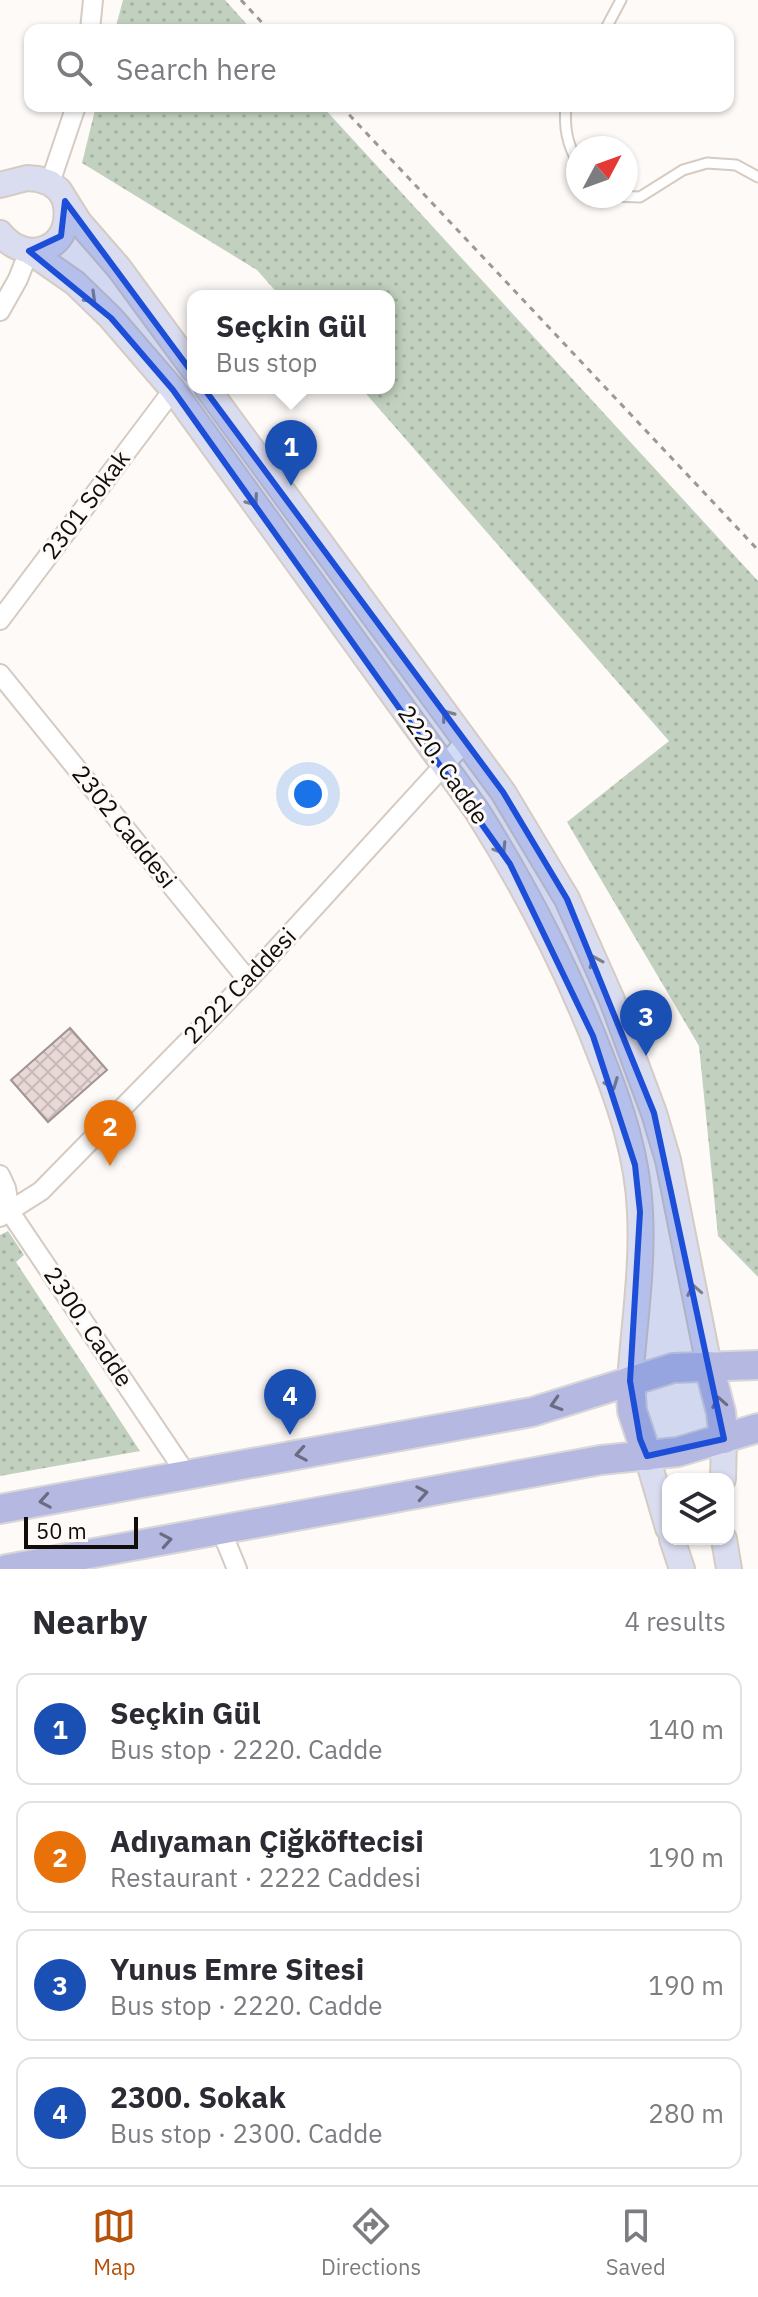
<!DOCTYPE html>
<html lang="en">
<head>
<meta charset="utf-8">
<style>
	:root { --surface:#fff; --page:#f2f2f3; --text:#2b2b33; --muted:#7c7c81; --line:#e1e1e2; --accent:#b45309 }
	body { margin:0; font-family:"IBM Plex Sans",sans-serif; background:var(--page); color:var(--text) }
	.controls { position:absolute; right:24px; bottom:24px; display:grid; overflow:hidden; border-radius:16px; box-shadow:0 2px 6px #0004 }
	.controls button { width:72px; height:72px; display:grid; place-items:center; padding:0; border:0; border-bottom:2px solid var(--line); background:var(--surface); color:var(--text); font:40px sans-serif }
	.compass { position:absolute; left:566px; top:136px; width:72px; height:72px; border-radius:50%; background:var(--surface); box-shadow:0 2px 6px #0004; rotate:49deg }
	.scale { position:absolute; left:24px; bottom:20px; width:114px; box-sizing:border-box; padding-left:8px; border:4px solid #100d0a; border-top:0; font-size:22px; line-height:28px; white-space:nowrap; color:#100d0a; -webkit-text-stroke:6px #fefaf7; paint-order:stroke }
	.you { position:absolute; left:308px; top:794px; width:28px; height:28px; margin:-20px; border:6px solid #fff; border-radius:50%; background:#1a73e8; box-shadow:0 0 0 12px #1a73e833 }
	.badge { display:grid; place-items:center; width:52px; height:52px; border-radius:50%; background:var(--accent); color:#fff; font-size:26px; font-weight:700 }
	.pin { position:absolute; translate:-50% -66px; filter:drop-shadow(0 2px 4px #0008) }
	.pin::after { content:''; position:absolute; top:42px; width:28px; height:24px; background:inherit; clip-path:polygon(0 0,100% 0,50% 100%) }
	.popup { position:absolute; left:187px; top:290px; width:208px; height:104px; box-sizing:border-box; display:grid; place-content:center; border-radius:16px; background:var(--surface); filter:drop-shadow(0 2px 6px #0005); font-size:26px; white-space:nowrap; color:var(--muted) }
	.popup b { font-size:30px; color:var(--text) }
	.popup::after { content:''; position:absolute; left:50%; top:100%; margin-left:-16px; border:16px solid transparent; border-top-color:var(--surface) }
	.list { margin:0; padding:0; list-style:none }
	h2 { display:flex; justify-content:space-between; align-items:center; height:104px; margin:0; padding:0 32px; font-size:34px }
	h2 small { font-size:26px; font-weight:400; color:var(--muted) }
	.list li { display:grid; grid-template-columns:52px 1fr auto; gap:24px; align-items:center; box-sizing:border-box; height:112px; margin:0 16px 16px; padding:0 16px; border:2px solid var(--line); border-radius:16px }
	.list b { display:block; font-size:30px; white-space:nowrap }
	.list p { margin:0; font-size:26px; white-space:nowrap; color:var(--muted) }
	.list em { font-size:26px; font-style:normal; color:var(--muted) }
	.icon { flex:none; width:44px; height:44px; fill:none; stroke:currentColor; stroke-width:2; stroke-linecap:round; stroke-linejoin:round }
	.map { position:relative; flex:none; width:758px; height:1569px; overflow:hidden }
	.search { position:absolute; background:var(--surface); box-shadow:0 2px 6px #0004; left:24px; right:24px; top:24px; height:88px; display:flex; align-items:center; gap:20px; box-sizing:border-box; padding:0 28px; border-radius:16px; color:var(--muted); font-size:30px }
	.sheet { height:616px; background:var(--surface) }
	nav { display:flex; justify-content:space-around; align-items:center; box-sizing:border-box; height:112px; border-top:2px solid var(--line); background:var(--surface); font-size:22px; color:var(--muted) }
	nav a { display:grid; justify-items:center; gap:4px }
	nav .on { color:var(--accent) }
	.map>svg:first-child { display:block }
	.green { fill:url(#green-dots) }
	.building { fill:url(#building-cross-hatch); stroke:#a19492; stroke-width:2 }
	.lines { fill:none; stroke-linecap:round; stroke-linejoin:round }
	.lane-casing { stroke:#d5cbc3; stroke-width:13 }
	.street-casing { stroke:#d5cbc3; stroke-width:22 }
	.secondary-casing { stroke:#d5cbc3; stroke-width:28 }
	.primary-casing { stroke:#d9d8d8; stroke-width:32 }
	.path { stroke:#9c9895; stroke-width:3; stroke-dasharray:6 6; stroke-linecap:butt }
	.lane { stroke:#fff; stroke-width:9 }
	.street { stroke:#fff; stroke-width:18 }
	.secondary { stroke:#dadcf0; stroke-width:24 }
	.primary { stroke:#b5b9e2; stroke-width:28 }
	.oneway { stroke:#7f7f88 }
	.oneway2 { stroke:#6b6c81 }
	.marked { fill:#1d4ed8; fill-opacity:0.2; stroke:#1d4ed8; stroke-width:6; stroke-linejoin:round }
	.labels { text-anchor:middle; stroke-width:6; stroke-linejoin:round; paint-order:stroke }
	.street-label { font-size:24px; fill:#100d0a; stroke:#fefaf7 }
</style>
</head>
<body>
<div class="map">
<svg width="758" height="1569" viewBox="0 0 758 1569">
	<defs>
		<pattern id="green-dots" width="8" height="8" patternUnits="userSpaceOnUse" patternTransform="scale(2)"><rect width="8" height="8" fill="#c2d1bf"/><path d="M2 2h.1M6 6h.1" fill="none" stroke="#a6b2a3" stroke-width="1.8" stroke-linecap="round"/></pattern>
		<pattern id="building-cross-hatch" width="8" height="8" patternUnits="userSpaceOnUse" patternTransform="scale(2)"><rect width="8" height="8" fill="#e8d9d7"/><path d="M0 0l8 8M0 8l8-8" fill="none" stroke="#c6b9b7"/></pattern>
	</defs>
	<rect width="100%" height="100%" fill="#fefaf7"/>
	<!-- green -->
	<g class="green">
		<path d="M123 0H225L252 30H115Z"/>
		<path d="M96 106H322L758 581V1277L718 1236 699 1046 567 822 669 741 361 388H389V296H280L257 270 82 163Z"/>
		<path d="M8 1231 24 1255 16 1262 140 1451 0 1476V1235Z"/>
	</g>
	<!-- building -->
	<path class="building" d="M70 1028 107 1070 48 1122 11 1080Z"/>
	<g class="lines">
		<defs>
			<g id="lane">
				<path d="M605 30 621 0"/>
				<path d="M566 106C564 127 567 144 578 163"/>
				<path d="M611 196 640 197 683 170 707 163 736 165 758 177"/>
			</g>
			<g id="street">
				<path d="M90 30 93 0"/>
				<path d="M50 183 76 106"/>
				<path d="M0 311 18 279 29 251"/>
				<path d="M0 620 173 390"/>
				<path d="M0 674 248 980"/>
				<path d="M0 1175 6 1188 10 1212 187 1475"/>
				<path d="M0 1217 41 1191 248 980 466 741"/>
				<path d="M221 1530 237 1569"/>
			</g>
			<g id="secondary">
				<path d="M0 185 27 178 38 179 50 183 59 190 79 222 119 268 193 369"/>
				<path d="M0 233C29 269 76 246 65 201"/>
				<path d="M29 251 75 283 111 318 173 390 477 811C525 887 567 968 600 1054 620 1104 638 1157 640 1212 643 1267 634 1325 630 1381"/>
				<path d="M207 388 503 792 567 899 612 1000 654 1113 668 1160 709 1366"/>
				<path d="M647 1456 668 1528"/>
				<path d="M723 1479 724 1439"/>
				<path d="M672 1539 682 1569"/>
				<path d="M724 1539 729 1569"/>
			</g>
			<g id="primary">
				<path d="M709 1366 721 1412 724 1439"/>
				<path d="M630 1381 632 1411 647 1456"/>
				<path d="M0 1509 532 1412 673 1368 758 1365"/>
				<path d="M7 1569 601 1460 678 1452 758 1428"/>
			</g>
		</defs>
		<!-- lane casing -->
		<use href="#lane" class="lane-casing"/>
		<!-- street casing -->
		<use href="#street" class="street-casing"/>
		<!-- secondary casing -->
		<use href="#secondary" class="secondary-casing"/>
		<!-- primary casing -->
		<use href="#primary" class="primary-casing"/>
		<!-- path -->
		<g class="path">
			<path d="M241 0 269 30"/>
			<path d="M341 106 758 550"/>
		</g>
		<!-- lane -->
		<use href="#lane" class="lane"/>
		<!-- street -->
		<use href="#street" class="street"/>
		<!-- secondary -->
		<use href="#secondary" class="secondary"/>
		<!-- primary -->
		<use href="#primary" class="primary"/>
	</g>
	<!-- one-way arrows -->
	<defs><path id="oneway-chevron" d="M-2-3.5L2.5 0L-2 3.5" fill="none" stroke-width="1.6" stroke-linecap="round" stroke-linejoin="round" transform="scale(2)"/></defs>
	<g class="oneway">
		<use href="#oneway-chevron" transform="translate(91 298) rotate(44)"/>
		<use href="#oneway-chevron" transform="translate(253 501) rotate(54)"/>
		<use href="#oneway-chevron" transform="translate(447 715) rotate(-126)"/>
		<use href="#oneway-chevron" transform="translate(501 849) rotate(58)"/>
		<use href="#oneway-chevron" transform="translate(595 961) rotate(-114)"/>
		<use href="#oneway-chevron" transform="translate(612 1084) rotate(69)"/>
		<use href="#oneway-chevron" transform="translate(694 1290) rotate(-101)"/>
	</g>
	<g class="oneway2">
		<use href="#oneway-chevron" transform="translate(719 1402) rotate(-101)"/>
		<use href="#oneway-chevron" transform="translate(556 1404) rotate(163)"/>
		<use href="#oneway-chevron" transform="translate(301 1454) rotate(170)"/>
		<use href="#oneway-chevron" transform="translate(422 1493) rotate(-10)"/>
		<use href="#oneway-chevron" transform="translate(45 1501) rotate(170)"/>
		<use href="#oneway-chevron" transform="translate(166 1540) rotate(-10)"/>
	</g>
	<!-- marked area -->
	<path class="marked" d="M65 201 503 792 567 899 654 1113 724 1439 647 1456 640 1439 630 1381 640 1212 635 1165 593 1036 510 864 173 390 111 318 29 251 61 236Z"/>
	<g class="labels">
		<!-- street labels -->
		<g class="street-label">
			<text transform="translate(86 505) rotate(-53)" y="8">2301 Sokak</text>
			<text transform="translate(443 765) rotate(55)" y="8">2220. Cadde</text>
			<text transform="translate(124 827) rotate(51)" y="8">2302 Caddesi</text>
			<text transform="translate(240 986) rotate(-46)" y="8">2222 Caddesi</text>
			<text transform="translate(88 1327) rotate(56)" y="8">2300. Cadde</text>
		</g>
	</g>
</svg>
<div class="controls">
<button><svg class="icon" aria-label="layers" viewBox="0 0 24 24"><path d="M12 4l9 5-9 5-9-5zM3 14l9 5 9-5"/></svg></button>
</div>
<svg class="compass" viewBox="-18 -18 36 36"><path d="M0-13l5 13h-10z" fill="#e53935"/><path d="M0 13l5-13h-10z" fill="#7c7c81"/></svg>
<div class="scale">50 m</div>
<div class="you"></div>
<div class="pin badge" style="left:291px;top:486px;background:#1a4fb4">1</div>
<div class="popup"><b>Seçkin Gül</b>Bus stop</div>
<div class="pin badge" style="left:110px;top:1166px;background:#e8710a">2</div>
<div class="pin badge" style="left:646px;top:1056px;background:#1a4fb4">3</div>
<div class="pin badge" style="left:290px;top:1435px;background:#1a4fb4">4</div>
<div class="search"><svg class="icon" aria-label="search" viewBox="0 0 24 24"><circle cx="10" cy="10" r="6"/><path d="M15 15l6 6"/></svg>Search here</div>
</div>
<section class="sheet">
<h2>Nearby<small>4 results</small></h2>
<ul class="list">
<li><span class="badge" style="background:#1a4fb4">1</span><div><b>Seçkin Gül</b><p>Bus stop · 2220. Cadde</p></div><em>140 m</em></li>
<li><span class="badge" style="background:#e8710a">2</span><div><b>Adıyaman Çiğköftecisi</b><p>Restaurant · 2222 Caddesi</p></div><em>190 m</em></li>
<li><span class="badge" style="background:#1a4fb4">3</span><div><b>Yunus Emre Sitesi</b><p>Bus stop · 2220. Cadde</p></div><em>190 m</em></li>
<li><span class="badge" style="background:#1a4fb4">4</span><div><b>2300. Sokak</b><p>Bus stop · 2300. Cadde</p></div><em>280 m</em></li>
</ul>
</section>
<nav>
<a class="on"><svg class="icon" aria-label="map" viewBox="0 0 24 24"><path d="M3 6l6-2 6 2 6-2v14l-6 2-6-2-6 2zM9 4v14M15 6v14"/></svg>Map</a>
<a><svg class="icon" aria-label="directions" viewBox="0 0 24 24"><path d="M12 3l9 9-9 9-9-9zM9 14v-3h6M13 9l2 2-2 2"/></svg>Directions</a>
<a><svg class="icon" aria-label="saved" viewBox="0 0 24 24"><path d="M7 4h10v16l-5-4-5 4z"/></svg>Saved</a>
</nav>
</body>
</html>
